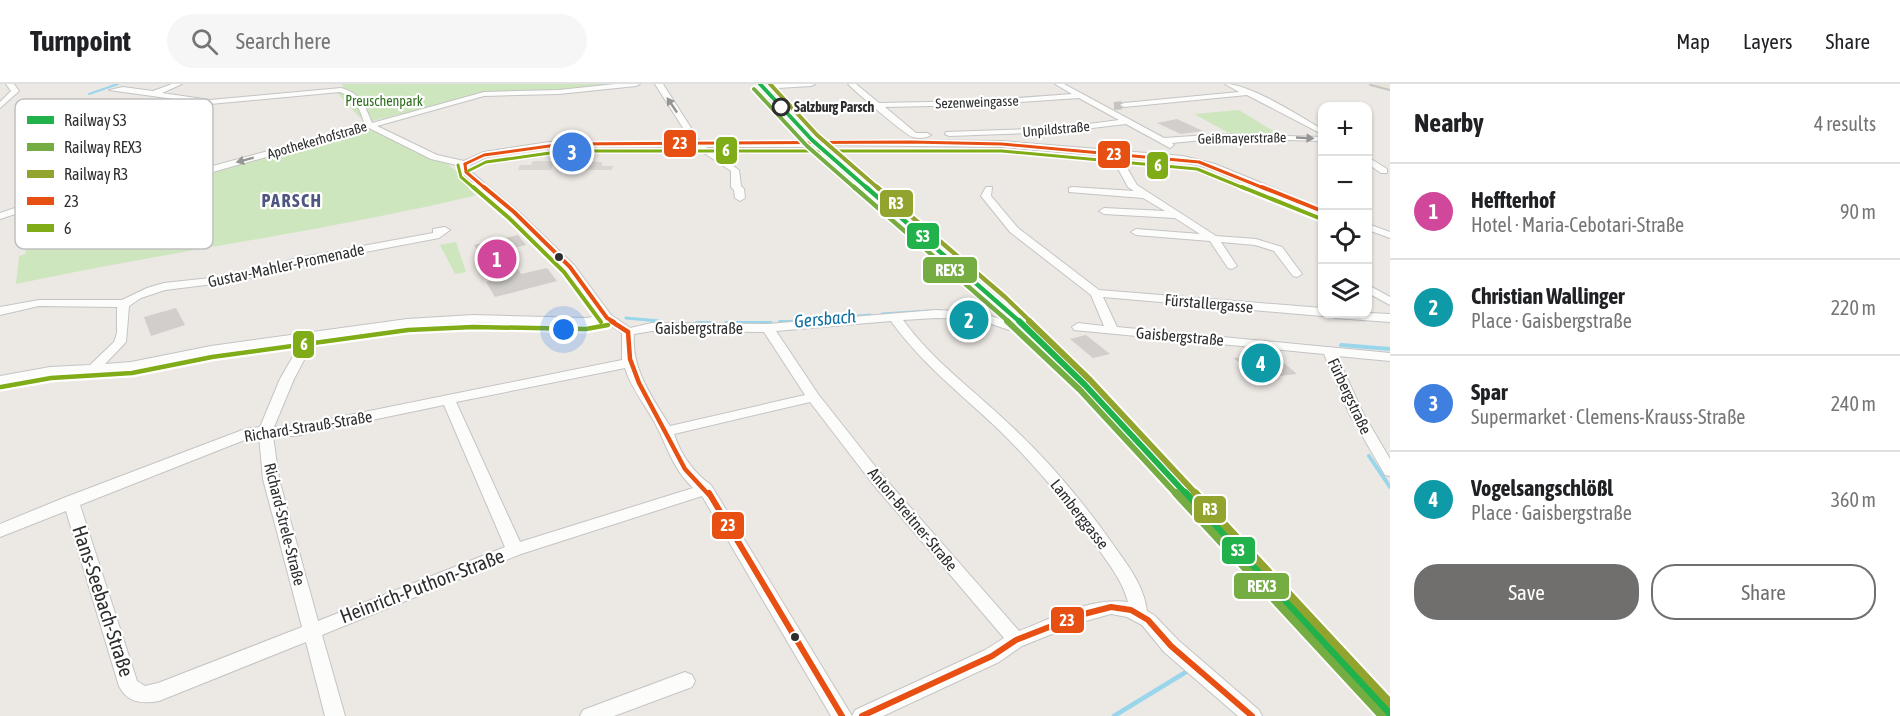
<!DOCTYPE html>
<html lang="en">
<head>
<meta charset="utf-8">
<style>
	:root { --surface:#fff; --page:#f6f6f6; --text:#202124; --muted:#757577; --line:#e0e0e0; --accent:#706f6e }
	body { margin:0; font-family:"Asap Condensed",sans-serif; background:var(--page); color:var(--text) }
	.controls { position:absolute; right:18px; top:18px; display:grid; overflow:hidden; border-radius:12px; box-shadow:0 2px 4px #0004 }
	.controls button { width:54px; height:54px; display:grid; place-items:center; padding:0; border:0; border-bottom:2px solid var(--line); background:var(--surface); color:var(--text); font:30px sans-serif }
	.you { position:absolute; left:564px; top:246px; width:21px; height:21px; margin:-15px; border:4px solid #fff; border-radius:50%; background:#1a73e8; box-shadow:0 0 0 9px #1a73e833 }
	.badge { display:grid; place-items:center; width:39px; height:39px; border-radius:50%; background:var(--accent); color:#fff; font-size:20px; font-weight:700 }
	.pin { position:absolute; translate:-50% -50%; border:3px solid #fff; box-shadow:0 2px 6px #0006 }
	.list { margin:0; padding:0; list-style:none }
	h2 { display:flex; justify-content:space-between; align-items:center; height:78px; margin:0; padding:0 24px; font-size:26px }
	h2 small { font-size:20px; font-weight:400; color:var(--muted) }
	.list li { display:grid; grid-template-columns:39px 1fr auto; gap:18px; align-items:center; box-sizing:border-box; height:96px; padding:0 24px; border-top:2px solid var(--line) }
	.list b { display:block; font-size:22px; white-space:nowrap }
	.list p { margin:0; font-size:20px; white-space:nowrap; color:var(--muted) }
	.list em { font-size:20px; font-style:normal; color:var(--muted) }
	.actions { display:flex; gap:12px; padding:18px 24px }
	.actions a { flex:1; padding:14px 0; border:2px solid var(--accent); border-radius:24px; text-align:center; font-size:21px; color:var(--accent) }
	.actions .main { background:var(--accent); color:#fff }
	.icon { flex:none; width:33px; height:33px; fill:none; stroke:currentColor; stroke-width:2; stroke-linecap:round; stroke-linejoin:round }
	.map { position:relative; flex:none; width:1390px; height:632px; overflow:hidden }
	header { display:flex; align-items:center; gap:36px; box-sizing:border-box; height:84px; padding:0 30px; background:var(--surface); border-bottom:2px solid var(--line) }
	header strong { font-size:28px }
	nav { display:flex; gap:33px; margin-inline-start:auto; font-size:21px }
	.search { width:420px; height:54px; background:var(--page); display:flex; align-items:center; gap:15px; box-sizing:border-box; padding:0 21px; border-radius:33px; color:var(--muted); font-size:22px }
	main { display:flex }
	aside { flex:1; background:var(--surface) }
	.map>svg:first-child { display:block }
	.green { fill:#cee6be }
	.plaza { fill:#dad6d2 }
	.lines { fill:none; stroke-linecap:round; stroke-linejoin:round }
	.stream-far3 { stroke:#99d6ec; stroke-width:2 }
	.stream-far2 { stroke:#99d6ec; stroke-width:3 }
	.stream-far1 { stroke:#99d6ec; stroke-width:4 }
	.stream { stroke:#99d6ec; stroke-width:4.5 }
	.building { fill:#d1cecb }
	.minor-tunnel { stroke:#c6c3c0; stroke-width:8; stroke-dasharray:8 4; stroke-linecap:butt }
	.minor-casing { stroke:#c5c4c5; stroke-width:2 }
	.major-casing { stroke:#c6c5c4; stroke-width:4 }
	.minor { fill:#fcfcfb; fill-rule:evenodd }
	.major { fill:#e8e4d6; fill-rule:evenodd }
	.bus-1-far3-casing { stroke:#fff; stroke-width:6 }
	.bus-1-far2-casing { stroke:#fff; stroke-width:8 }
	.bus-1-far1-casing { stroke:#fff; stroke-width:9 }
	.bus-1-casing { stroke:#fff; stroke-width:10 }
	.bus-2-far2-casing { stroke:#fff; stroke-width:6 }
	.bus-2-far1-casing { stroke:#fff; stroke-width:8 }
	.bus-2-casing { stroke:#fff; stroke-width:9 }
	.bus-1-far3 { stroke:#e75012; stroke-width:3 }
	.bus-1-far2 { stroke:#e75012; stroke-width:4 }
	.bus-1-far1 { stroke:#e75012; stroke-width:4.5 }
	.bus-1 { stroke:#e75012; stroke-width:6 }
	.bus-2-far2 { stroke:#7fac17; stroke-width:3 }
	.bus-2-far1 { stroke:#7fac17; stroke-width:4 }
	.bus-2 { stroke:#7fac17; stroke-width:4.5 }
	.rail-1-far3-casing { stroke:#fff; stroke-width:7 }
	.rail-1-far2-casing { stroke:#fff; stroke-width:8 }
	.rail-1-far1-casing { stroke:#fff; stroke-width:10 }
	.rail-1-casing { stroke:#fff; stroke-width:12 }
	.rail-2-far3-casing { stroke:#fff; stroke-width:7 }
	.rail-2-far2-casing { stroke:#fff; stroke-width:8 }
	.rail-2-far1-casing { stroke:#fff; stroke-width:10 }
	.rail-2-casing { stroke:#fff; stroke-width:12 }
	.rail-3-far3-casing { stroke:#fff; stroke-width:7 }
	.rail-3-far2-casing { stroke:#fff; stroke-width:8 }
	.rail-3-far1-casing { stroke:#fff; stroke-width:10 }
	.rail-3-casing { stroke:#fff; stroke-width:12 }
	.rail-1-far3 { stroke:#22b24c; stroke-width:4 }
	.rail-1-far2 { stroke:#22b24c; stroke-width:4.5 }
	.rail-1-far1 { stroke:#22b24c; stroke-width:6 }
	.rail-1 { stroke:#22b24c; stroke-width:8 }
	.rail-2-far3 { stroke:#76ad43; stroke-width:4 }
	.rail-2-far2 { stroke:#76ad43; stroke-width:4.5 }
	.rail-2-far1 { stroke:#76ad43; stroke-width:6 }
	.rail-2 { stroke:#76ad43; stroke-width:8 }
	.rail-3-far3 { stroke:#92a42e; stroke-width:4 }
	.rail-3-far2 { stroke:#92a42e; stroke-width:4.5 }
	.rail-3-far1 { stroke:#92a42e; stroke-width:6 }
	.rail-3 { stroke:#92a42e; stroke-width:8 }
	.oneway { fill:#959594 }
	.stop-dot { fill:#fff; stroke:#2e2e2e; stroke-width:3 }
	.bus-dot { fill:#2e2e2e; stroke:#fff; stroke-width:2 }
	.labels { text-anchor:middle; stroke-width:4.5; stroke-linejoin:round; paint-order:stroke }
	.far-park-label { font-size:14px; fill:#2c6e1b; stroke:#fff }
	.far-street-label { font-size:14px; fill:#2e2e2e; stroke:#fff }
	.far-stop-label { font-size:14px; font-weight:bold; fill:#2e2e2e; stroke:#fff; text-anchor:start }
	.street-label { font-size:16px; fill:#2e2e2e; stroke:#fff }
	.far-district-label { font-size:18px; font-weight:bold; letter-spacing:1.5px; fill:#4d5680; stroke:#fff }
	.water-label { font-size:18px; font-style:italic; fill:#0d6fa3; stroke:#fff }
	.near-street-label { font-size:20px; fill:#2e2e2e; stroke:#fff }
	.key { fill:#fff; stroke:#c0c0c0; stroke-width:1.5 }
	.key-label { font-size:16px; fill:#2e2e2e }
	.line-badge { stroke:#fff; stroke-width:2 }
	.badge-label { font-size:16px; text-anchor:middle; font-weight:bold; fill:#fff }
</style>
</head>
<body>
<header>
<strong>Turnpoint</strong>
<div class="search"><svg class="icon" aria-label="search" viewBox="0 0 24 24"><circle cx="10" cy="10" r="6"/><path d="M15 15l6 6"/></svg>Search here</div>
<nav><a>Map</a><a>Layers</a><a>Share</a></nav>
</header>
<main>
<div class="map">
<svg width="1390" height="632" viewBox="0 0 1390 632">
	<rect width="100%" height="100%" fill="#ece8e4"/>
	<!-- green -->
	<g class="green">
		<path d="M342 0H623L583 6 484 10 368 38 358 32 337 9 343 2Z"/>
		<path d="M1239 26 1278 50 1229 49 1194 30Z"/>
		<path d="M359 40 402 55 440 73 482 110C328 147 171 167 16 200L19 172 25 170 32 129 67 107C64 102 61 95 57 90 48 77 38 73 40 55L81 49 92 67 154 55 168 90 174 91 201 86Z"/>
		<path d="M456 158 466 188 455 190 440 161Z"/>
	</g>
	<!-- plaza -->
	<path class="plaza" d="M533 77 602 78V82H613L612 86H565L568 79 554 78 551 86H518L520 81H531Z"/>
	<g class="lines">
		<!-- stream-far3 -->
		<g class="stream-far3">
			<path d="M89 10 118 0"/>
			<path d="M58 105 37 78 33 55 46 29 73 15"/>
		</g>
		<!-- stream-far2 -->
		<g class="stream-far2">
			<path d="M56 103 61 109"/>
			<path d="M882 230 929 227"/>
			<path d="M626 234 659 237"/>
			<path d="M838 234 870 231"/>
			<path d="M780 238H794"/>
		</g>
		<!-- stream-far1 -->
		<g class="stream-far1">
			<path d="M780 238H794"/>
			<path d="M697 239H711"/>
			<path d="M726 239H771"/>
			<path d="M443 240 479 244 528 240"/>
			<path d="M312 256 367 248"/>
			<path d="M1341 261 1390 265"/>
			<path d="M199 272 305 258"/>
			<path d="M0 302 61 290"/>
			<path d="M1369 372 1390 403"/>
		</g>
		<!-- stream -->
		<path class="stream" d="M1114 632 1186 588"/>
	</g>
	<!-- building -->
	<g class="building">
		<path d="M1177 35 1203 47 1181 50 1157 39Z"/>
		<path d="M518 151 526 161 505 166 521 190 547 184 557 197 495 213 486 198 496 196 474 161Z"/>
		<path d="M176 224 185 241 151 252 144 233Z"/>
		<path d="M1086 251 1110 270 1093 274 1070 255Z"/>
		<path d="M1257 272 1261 275 1277 273 1297 290 1279 292 1270 285 1252 287 1233 274Z"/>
	</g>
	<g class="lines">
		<!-- minor-tunnel -->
		<g class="minor-tunnel">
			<path d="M1114 22 1124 21"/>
			<path d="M806 60 834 59"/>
		</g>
		<defs>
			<g id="minor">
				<path d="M6 0H14L19 7 0 24V18L11 7Z"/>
				<path d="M172 0H182L162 9 210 16 341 4C360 9 365 21 372 39L484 8 559 6 615 0H640L636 2 559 10 484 12 377 42 437 71 464 77 484 68 549 58H692L655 0H663L700 58H809L810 60 806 63H706L739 86 741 102 744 105 745 114 740 117 735 114 734 106 731 103V87L695 63 549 64 486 73 470 81V87L517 126 574 181 611 231 630 244 652 239 768 240 936 226 978 228 1013 239 1015 242 1009 246 977 235 936 234 903 236C932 276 971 304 1007 338 1046 374 1081 415 1112 459 1126 479 1144 501 1147 527L1154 531 1178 556 1259 626 1262 632H1238L1164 568 1142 541 1127 533 1111 530 1082 538 1022 562 999 578 883 632H852L855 626 985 566 1004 554 872 399 810 318 674 350C681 371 693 388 711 401L852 632H831L702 412 521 470 322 551 345 632H325L306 558 159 617C143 620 127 619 119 602L66 427 0 453V440L66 413 245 345 260 343 280 295 302 257 211 270 131 286 50 291 0 300V292L50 283 90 281 114 258 117 249V223L39 222 0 231V223L39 216H122L147 204 164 199 238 191 297 174 433 149V145L445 143 450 146 439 154 297 181 238 197 165 206 141 214 129 222 126 258 105 280 131 278 211 262 407 235 473 231 586 234 599 232 566 185 511 130 463 90 461 82 431 75 369 44 195 93 46 120 0 135V129L44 114 194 87 365 41C360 26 356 14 340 8L210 20 109 6 123 3 153 7ZM891 237C921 279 960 309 997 344 1034 380 1068 420 1097 463 1109 480 1123 498 1128 518 1091 513 1053 534 1019 547L882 391 818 310 776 247ZM605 238 622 249V276L295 342 274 343 294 295 315 255C367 248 419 240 471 239 516 237 561 246 605 238ZM652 247 764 248 805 311 670 342C652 313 631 285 634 250ZM625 284C632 307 649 325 659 347 669 368 675 387 693 404L520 458 456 318ZM444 321 505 463 318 537 279 395 273 352H295ZM259 352 263 395 302 543 158 599 145 602 137 597 80 421 252 353Z"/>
				<path d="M774 0H815L811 2 778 4Z"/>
				<path d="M848 0H856L879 19 977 17 1072 10 1055 0H1064L1164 54 1223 50 1322 53V57L1223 54 1172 59 1174 61 1170 64 1126 40 1058 48 949 52 945 50 946 48 1058 44 1119 36 1079 14 977 21 885 23 916 49H927L931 51C927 54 919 55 913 53 905 51 856 8 848 0Z"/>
				<path d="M1225 0C1251 0 1299 32 1322 45V50L1247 11 1124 23 1120 21 1124 19 1239 8Z"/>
				<path d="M834 56 1002 57 1183 72 1215 80 1322 124V130L1209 84 1183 78 1120 72 1137 101 1216 152 1256 155 1282 163 1302 190 1297 193 1293 192 1274 167 1255 161 1221 158 1237 182 1232 185 1228 184 1210 157 1136 151 1131 148 1136 145 1200 150 1175 134 1104 130 1099 127 1104 124 1165 127 1143 114 1069 108V104L1072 103 1134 107 1128 103 1111 72 1002 63 831 61 830 59Z"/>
				<path d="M1368 73 1387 85V89H1381L1368 80Z"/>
				<path d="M986 103H992L991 112 1018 144 1099 206 1322 224V230H1327L1322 232 1103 213 1117 243 1390 269V277L1337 272 1363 329 1390 375V392L1385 391 1349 329 1324 270 1074 246 1072 243 1078 239 1104 242 1091 211 1010 148 981 112Z"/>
				<path d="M1368 140 1390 148V154L1368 146Z"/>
				<path d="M1368 201 1390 213V221L1368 209Z"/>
				<path d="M1368 229 1390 230V238L1335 234 1329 230Z"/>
				<path d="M685 588 692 591 695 597 692 603 614 632H580L583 626Z"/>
			</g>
			<path id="major" d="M1371 0H1390V5Z"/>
		</defs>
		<!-- minor casing -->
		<use href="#minor" class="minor-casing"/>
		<!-- major casing -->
		<use href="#major" class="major-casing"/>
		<!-- minor -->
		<use href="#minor" class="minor"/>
		<!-- major -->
		<use href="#major" class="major"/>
		<defs>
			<g id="bus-1-far3">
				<path d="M465 80 484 71 564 60 911 58 1002 60 1199 78 1266 105"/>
				<path d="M465 80 466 88 486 105"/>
			</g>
			<g id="bus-1-far2">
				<path d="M484 103 514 128 570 183 607 234 614 238"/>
				<path d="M1262 103 1322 127"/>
			</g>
			<g id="bus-1-far1">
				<path d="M611 237 628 248"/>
				<path d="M628 248 630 275 639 299 685 385 709 411"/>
			</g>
			<g id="bus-1">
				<path d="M709 409 842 632"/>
				<path d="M862 632 992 572 1016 556 1080 531 1111 523 1131 526 1148 536 1171 562 1252 632"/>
			</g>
			<g id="bus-2-far2">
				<path d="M458 81 461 93 475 105"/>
				<path d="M468 87 486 78 564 67H1002L1197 85 1246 105"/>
			</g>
			<g id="bus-2-far1">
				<path d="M473 103 509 134 564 188 601 238"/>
				<path d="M1242 103 1319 134"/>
			</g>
			<path id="bus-2" d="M1 303 51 294 132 289 212 273 408 246 473 243 586 245 608 241"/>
		</defs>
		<!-- bus-1-far3 casing -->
		<use href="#bus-1-far3" class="bus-1-far3-casing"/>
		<!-- bus-1-far2 casing -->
		<use href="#bus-1-far2" class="bus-1-far2-casing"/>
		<!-- bus-1-far1 casing -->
		<use href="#bus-1-far1" class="bus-1-far1-casing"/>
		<!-- bus-1 casing -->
		<use href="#bus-1" class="bus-1-casing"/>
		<!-- bus-2-far2 casing -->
		<use href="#bus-2-far2" class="bus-2-far2-casing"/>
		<!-- bus-2-far1 casing -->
		<use href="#bus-2-far1" class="bus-2-far1-casing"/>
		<!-- bus-2 casing -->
		<use href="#bus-2" class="bus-2-casing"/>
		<!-- bus-1-far3 -->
		<use href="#bus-1-far3" class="bus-1-far3"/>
		<!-- bus-1-far2 -->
		<use href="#bus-1-far2" class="bus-1-far2"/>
		<!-- bus-1-far1 -->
		<use href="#bus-1-far1" class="bus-1-far1"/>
		<!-- bus-1 -->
		<use href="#bus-1" class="bus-1"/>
		<!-- bus-2-far2 -->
		<use href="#bus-2-far2" class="bus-2-far2"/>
		<!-- bus-2-far1 -->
		<use href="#bus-2-far1" class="bus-2-far1"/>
		<!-- bus-2 -->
		<use href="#bus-2" class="bus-2"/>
		<defs>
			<path id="rail-1-far3" d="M760 0 812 56 868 105"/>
			<path id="rail-1-far2" d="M866 103 1020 238"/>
			<path id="rail-1-far1" d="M1019 237 1085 301 1187 411"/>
			<path id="rail-1" d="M1185 409 1390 630"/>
			<path id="rail-2-far3" d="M754 5 807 62 856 105"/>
			<path id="rail-2-far2" d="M854 103 1009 238"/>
			<path id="rail-2-far1" d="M1007 237 1080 306 1177 411"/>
			<path id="rail-2" d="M1176 409 1382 632"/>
			<path id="rail-3-far3" d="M770 0 817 51 879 105"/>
			<path id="rail-3-far2" d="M877 103 1005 213 1031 238"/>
			<path id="rail-3-far1" d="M1029 237 1090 296 1197 411"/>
			<path id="rail-3" d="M1195 409 1390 619"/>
		</defs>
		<!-- rail-1-far3 casing -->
		<use href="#rail-1-far3" class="rail-1-far3-casing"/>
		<!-- rail-1-far2 casing -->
		<use href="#rail-1-far2" class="rail-1-far2-casing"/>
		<!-- rail-1-far1 casing -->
		<use href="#rail-1-far1" class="rail-1-far1-casing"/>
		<!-- rail-1 casing -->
		<use href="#rail-1" class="rail-1-casing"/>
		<!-- rail-2-far3 casing -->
		<use href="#rail-2-far3" class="rail-2-far3-casing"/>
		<!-- rail-2-far2 casing -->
		<use href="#rail-2-far2" class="rail-2-far2-casing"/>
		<!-- rail-2-far1 casing -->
		<use href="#rail-2-far1" class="rail-2-far1-casing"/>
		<!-- rail-2 casing -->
		<use href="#rail-2" class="rail-2-casing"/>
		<!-- rail-3-far3 casing -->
		<use href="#rail-3-far3" class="rail-3-far3-casing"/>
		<!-- rail-3-far2 casing -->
		<use href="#rail-3-far2" class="rail-3-far2-casing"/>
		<!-- rail-3-far1 casing -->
		<use href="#rail-3-far1" class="rail-3-far1-casing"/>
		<!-- rail-3 casing -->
		<use href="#rail-3" class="rail-3-casing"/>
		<!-- rail-1-far3 -->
		<use href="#rail-1-far3" class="rail-1-far3"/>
		<!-- rail-1-far2 -->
		<use href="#rail-1-far2" class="rail-1-far2"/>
		<!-- rail-1-far1 -->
		<use href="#rail-1-far1" class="rail-1-far1"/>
		<!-- rail-1 -->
		<use href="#rail-1" class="rail-1"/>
		<!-- rail-2-far3 -->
		<use href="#rail-2-far3" class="rail-2-far3"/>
		<!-- rail-2-far2 -->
		<use href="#rail-2-far2" class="rail-2-far2"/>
		<!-- rail-2-far1 -->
		<use href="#rail-2-far1" class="rail-2-far1"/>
		<!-- rail-2 -->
		<use href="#rail-2" class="rail-2"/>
		<!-- rail-3-far3 -->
		<use href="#rail-3-far3" class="rail-3-far3"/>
		<!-- rail-3-far2 -->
		<use href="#rail-3-far2" class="rail-3-far2"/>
		<!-- rail-3-far1 -->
		<use href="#rail-3-far1" class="rail-3-far1"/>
		<!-- rail-3 -->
		<use href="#rail-3" class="rail-3"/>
	</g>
	<!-- one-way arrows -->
	<defs><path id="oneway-solid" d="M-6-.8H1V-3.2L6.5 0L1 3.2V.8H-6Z" transform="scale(1.5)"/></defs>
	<g class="oneway">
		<use href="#oneway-solid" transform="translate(672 21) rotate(-124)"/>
		<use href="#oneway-solid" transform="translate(1305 54) rotate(3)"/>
		<use href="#oneway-solid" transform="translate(245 76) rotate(165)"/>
	</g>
	<!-- markers -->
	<circle class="stop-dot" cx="781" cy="23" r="8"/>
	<g class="bus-dot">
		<circle cx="559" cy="173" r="5"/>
		<circle cx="795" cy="553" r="5"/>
	</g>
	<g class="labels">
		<!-- far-park labels -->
		<g class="far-park-label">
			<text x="384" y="22">Preuschenpark</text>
		</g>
		<!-- far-street labels -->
		<g class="far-street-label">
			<text transform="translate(977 18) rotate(-2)" y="5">Sezenweingasse</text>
			<text transform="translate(1056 45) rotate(-5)" y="5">Unpildstraße</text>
			<text transform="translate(1242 54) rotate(-1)" y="5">Geißmayerstraße</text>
			<text transform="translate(317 56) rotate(-16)" y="5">Apothekerhofstraße</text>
		</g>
		<!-- far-stop labels -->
		<g class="far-stop-label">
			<text x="794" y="28">Salzburg Parsch</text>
		</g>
		<!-- street labels -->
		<g class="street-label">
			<text transform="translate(286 181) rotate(-12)" y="6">Gustav-Mahler-Promenade</text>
			<text transform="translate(1209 219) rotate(5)" y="6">Fürstallergasse</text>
			<text x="699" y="250">Gaisbergstraße</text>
			<text transform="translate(1180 252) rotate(5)" y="6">Gaisbergstraße</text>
			<text transform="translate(1350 312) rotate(65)" y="6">Fürbergstraße</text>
			<text transform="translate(308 342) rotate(-9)" y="6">Richard-Strauß-Straße</text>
			<text transform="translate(1080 430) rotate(52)" y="6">Lamberggasse</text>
			<text transform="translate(913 435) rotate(50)" y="6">Anton-Breitner-Straße</text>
			<text transform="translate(285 440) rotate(76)" y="6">Richard-Strele-Straße</text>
		</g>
		<!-- far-district labels -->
		<g class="far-district-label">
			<text x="292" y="123">PARSCH</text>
		</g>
		<!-- water labels -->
		<g class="water-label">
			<text transform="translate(825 235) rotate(-5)" y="6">Gersbach</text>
		</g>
		<!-- near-street labels -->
		<g class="near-street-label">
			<text transform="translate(422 502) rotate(-21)" y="7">Heinrich-Puthon-Straße</text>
			<text transform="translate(103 517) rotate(72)" y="7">Hans-Seebach-Straße</text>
		</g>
	</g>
	<!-- legend -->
	<rect x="15" y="15" width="198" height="150" rx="9" class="key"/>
	<rect x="27" y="32" width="27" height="8" fill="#22b24c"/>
	<rect x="27" y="59" width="27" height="8" fill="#76ad43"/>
	<rect x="27" y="86" width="27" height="8" fill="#92a42e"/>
	<rect x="27" y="113" width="27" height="8" fill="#e75012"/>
	<rect x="27" y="140" width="27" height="8" fill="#7fac17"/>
	<g class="key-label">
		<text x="64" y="42">Railway S3</text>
		<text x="64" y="69">Railway REX3</text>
		<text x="64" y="96">Railway R3</text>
		<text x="64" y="123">23</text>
		<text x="64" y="150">6</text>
	</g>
	<g class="line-badge">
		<rect x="663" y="45" width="34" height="29" rx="6" fill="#e75012"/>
		<rect x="715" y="52" width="23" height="29" rx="6" fill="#7fac17"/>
		<rect x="1097" y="56" width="34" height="29" rx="6" fill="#e75012"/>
		<rect x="1146" y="67" width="23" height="29" rx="6" fill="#7fac17"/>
		<rect x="879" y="105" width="35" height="29" rx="6" fill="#92a42e"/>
		<rect x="906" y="138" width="34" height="28" rx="6" fill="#22b24c"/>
		<rect x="922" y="172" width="56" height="28" rx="6" fill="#76ad43"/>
		<rect x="292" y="246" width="23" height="29" rx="6" fill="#7fac17"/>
		<rect x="1193" y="411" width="34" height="29" rx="6" fill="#92a42e"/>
		<rect x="711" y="427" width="34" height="29" rx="6" fill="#e75012"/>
		<rect x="1221" y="452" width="35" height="29" rx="6" fill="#22b24c"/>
		<rect x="1233" y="488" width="57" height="28" rx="6" fill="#76ad43"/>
		<rect x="1050" y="522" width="35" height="28" rx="6" fill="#e75012"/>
	</g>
	<g class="badge-label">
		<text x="680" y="65">23</text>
		<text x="726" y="72">6</text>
		<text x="1114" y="76">23</text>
		<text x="1158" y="87">6</text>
		<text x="896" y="125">R3</text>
		<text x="923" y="158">S3</text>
		<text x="950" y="192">REX3</text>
		<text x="304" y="266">6</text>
		<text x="1210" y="431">R3</text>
		<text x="728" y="447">23</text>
		<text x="1238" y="472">S3</text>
		<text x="1262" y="508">REX3</text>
		<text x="1067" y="542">23</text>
	</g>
</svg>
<div class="controls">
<button>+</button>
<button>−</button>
<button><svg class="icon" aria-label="locate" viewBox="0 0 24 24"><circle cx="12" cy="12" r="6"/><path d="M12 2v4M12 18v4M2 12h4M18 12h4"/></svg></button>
<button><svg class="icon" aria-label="layers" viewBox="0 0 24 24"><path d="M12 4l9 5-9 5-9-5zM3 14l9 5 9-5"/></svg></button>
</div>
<div class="you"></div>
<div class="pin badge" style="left:497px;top:175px;background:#d1479c">1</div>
<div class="pin badge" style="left:969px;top:236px;background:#0f9aa8">2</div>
<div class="pin badge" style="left:572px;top:68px;background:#3f7fe0">3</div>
<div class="pin badge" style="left:1261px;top:279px;background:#0f9aa8">4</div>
</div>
<aside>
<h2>Nearby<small>4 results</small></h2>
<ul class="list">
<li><span class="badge" style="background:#d1479c">1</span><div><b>Heffterhof</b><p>Hotel · Maria-Cebotari-Straße</p></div><em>90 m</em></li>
<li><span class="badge" style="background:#0f9aa8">2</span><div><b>Christian Wallinger</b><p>Place · Gaisbergstraße</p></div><em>220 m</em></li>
<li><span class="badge" style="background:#3f7fe0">3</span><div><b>Spar</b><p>Supermarket · Clemens-Krauss-Straße</p></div><em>240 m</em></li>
<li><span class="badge" style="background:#0f9aa8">4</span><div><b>Vogelsangschlößl</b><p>Place · Gaisbergstraße</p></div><em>360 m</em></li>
</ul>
<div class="actions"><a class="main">Save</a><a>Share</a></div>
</aside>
</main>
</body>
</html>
